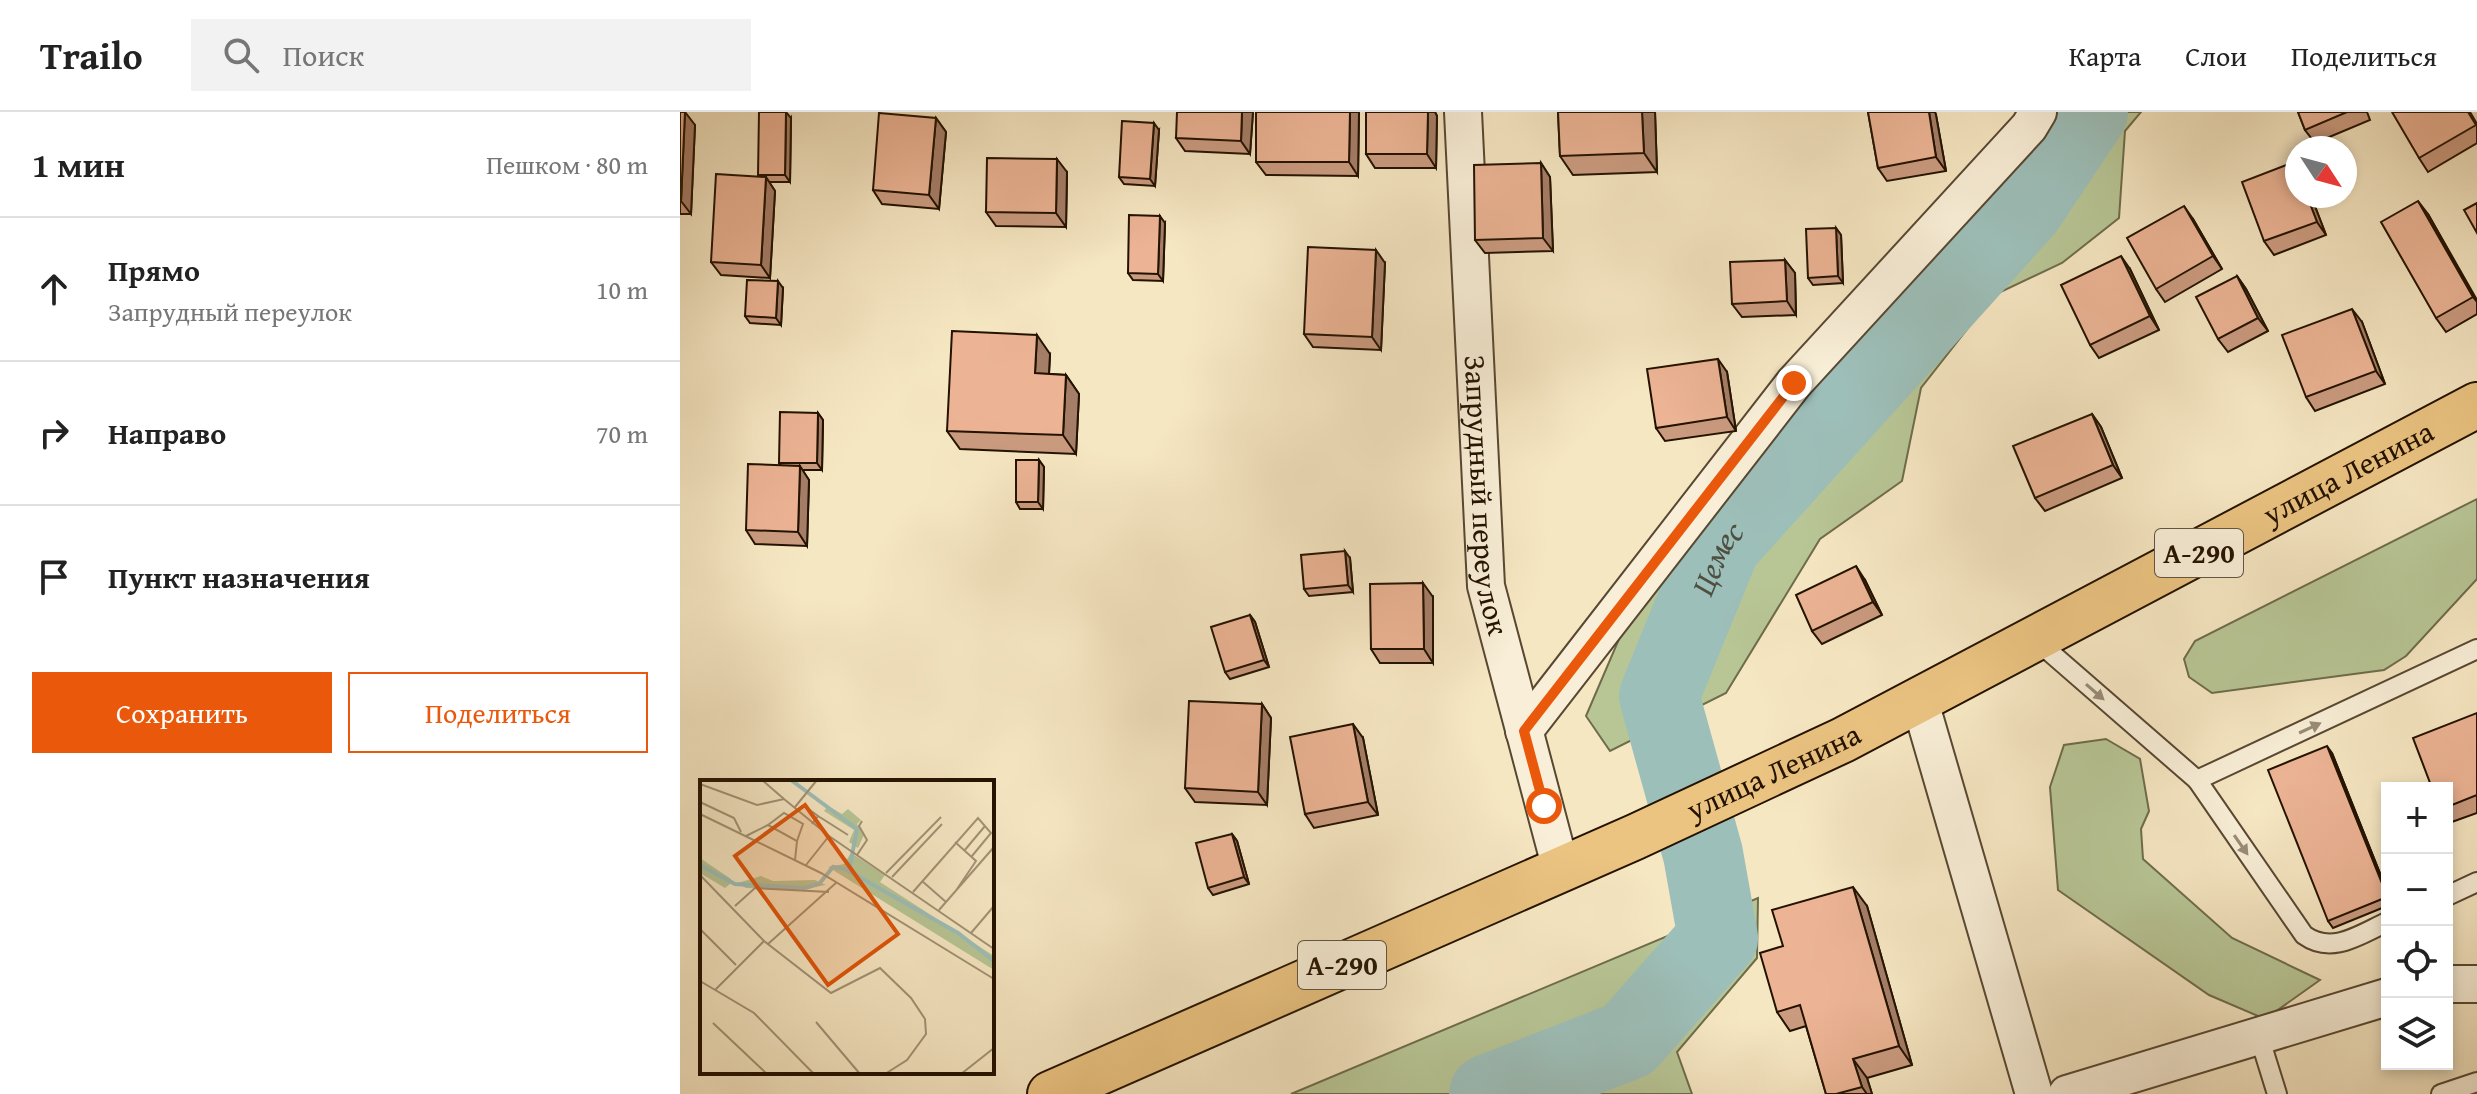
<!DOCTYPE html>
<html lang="ru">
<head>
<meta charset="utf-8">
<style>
	:root { --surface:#fff; --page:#f2f2f2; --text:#222; --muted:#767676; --line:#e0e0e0; --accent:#ea580c }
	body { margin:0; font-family:"Gentium Book Plus",serif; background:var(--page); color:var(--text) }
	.controls { position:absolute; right:24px; bottom:24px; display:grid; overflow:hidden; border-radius:0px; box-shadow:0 4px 12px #0003 }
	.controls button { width:72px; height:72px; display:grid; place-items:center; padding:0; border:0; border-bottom:2px solid var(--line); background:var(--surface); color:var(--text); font:40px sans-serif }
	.compass { position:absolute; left:1605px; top:24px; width:72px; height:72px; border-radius:50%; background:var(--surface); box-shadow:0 4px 12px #0003; rotate:126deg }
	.stop { position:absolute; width:24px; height:24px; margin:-18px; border:6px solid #ea580c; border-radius:50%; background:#fff }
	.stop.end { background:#ea580c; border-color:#fff; box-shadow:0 2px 8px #0008 }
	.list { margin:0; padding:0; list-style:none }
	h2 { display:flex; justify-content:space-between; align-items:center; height:104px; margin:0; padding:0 32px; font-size:34px }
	h2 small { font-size:26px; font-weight:400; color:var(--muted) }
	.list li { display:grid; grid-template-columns:52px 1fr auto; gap:24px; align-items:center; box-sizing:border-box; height:144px; padding:0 32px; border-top:2px solid var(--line) }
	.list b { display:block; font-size:30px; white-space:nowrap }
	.list p { margin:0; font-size:26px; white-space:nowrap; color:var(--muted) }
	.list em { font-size:26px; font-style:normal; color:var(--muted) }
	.actions { display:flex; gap:16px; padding:24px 32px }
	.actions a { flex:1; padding:18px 0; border:2px solid var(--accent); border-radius:0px; text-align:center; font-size:28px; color:var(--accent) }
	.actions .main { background:var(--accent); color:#fff }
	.icon { flex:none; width:44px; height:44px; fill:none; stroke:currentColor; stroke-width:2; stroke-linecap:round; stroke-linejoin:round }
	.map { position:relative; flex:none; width:1797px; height:982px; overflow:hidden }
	header { display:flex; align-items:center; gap:48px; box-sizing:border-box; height:112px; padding:0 40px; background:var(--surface); border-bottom:2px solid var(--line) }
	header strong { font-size:38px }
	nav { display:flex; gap:44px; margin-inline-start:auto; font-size:28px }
	.search { width:560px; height:72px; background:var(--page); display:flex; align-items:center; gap:20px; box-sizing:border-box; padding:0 28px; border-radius:0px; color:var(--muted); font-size:30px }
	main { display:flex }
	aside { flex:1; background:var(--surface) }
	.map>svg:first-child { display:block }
	.green { fill:#b8c696; stroke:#6e6c4b; stroke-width:2 }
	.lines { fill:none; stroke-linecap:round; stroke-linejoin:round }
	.river { stroke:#9dbfb9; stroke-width:80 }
	.lane-casing { stroke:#584731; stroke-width:22 }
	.street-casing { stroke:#584731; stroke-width:40 }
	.highway-casing { stroke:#231200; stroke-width:48 }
	.lane { stroke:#f9efd8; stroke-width:18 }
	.street { stroke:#f9efd8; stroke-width:36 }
	.highway { stroke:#ebc482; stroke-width:44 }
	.wall { fill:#cb9b80; stroke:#231200; stroke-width:2 }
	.shaded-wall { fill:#a57e68; stroke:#231200; stroke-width:2 }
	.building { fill:#ecb495; stroke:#231200; stroke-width:2 }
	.oneway { fill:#998c77 }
	.route { stroke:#ea580c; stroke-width:10 }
	.labels { text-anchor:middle; stroke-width:6; stroke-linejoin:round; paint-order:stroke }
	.shield { fill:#f9efd8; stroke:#635441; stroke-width:2 }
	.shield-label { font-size:28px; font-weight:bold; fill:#231200 }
	.street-label { font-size:30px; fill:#231200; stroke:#f9efd8 }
	.water-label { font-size:32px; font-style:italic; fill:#4e4f41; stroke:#f9efd8 }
	.inset-river { fill:none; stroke:#9dbfb9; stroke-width:4 }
	.inset-road { fill:none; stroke:#a29275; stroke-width:2 }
	.view { fill:#de550b; fill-opacity:0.15; stroke:#de550b; stroke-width:4 }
	.inset-edge { fill:none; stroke:#231200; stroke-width:4 }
</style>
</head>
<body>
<header>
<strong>Trailo</strong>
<div class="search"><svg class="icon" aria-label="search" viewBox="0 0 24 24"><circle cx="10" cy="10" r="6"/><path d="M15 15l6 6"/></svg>Поиск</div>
<nav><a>Карта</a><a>Слои</a><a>Поделиться</a></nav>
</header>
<main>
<aside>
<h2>1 мин<small>Пешком · 80 m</small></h2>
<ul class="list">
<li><svg class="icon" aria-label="ahead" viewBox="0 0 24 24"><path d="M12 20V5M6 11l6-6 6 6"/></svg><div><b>Прямо</b><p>Запрудный переулок</p></div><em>10 m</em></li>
<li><svg class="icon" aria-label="right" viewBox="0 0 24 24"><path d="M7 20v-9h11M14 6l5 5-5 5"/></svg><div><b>Направо</b></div><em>70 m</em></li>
<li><svg class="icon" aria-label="arrive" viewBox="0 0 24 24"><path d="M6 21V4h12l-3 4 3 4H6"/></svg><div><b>Пункт назначения</b></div></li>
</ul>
<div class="actions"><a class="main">Сохранить</a><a>Поделиться</a></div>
</aside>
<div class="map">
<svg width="1797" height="982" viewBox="0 0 1797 982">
	<rect width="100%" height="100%" fill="#f6e7c3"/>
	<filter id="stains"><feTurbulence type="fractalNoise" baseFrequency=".0025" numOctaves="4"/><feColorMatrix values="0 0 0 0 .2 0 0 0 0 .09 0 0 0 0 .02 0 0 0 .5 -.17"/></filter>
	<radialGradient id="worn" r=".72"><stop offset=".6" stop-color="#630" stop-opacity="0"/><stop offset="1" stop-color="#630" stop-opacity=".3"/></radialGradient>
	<!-- green -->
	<g class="green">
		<path d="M1371 0H1461L1445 19 1439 106 1382 151 1314 183 1241 276 1222 369 1140 427 1046 581 930 639 906 604 942 520 1082 325Z"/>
		<path d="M1797 387V467L1726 544 1704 558 1532 581 1509 565 1504 547 1515 529Z"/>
		<path d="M1426 627 1460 647 1469 699 1461 717 1463 747 1552 826 1640 868 1585 907 1529 883 1378 778 1370 675 1384 633Z"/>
		<path d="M1078 786 1077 846 997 940 1012 982H611Z"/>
	</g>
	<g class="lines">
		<!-- river -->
		<path class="river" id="s1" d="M809 982 948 928 1038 826 1023 742 979 584 1041 432 1344 96 1408 0"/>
		<defs>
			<g id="lane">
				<path d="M1356 528 1517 668 1797 537"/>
				<path d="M1517 668 1624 823C1652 843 1679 823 1707 810"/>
				<path d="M1767 784 1797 770"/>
				<path d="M1579 924 1597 982"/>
				<path d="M1761 982 1797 970"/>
			</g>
			<g id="street">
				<path id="s2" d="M783 0 806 474 881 757"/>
				<path d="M1240 590 1354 982"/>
				<path d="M844 619 1114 271 1349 15 1358 0"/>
				<path d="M1767 872H1797"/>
				<path d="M1387 982 1707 885"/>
			</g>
			<g id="highway">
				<path id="s3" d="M370 982 955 725 1163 628 1797 293"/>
			</g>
		</defs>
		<!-- lane casing -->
		<use href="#lane" class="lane-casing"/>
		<!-- street casing -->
		<use href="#street" class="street-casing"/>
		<!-- highway casing -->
		<use href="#highway" class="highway-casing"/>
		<!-- lane -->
		<use href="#lane" class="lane"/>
		<!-- street -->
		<use href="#street" class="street"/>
		<!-- highway -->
		<use href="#highway" class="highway"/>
	</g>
	<!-- wall -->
	<g class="wall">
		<path d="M0 0 15 13 11 102H0Z"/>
		<path d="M573 0 570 42 505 39 496 26Z"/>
		<path d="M576 0H679L678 64 586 63 576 50Z"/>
		<path d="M748 0H755L757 4 756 56H695L686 42Z"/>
		<path d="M878 0H975L977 60 893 63 880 44Z"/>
		<path d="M1188 0H1255L1256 3 1266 59 1207 69 1198 56Z"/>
		<path d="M1618 0H1687L1690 8 1635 31 1625 18Z"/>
		<path d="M1790 0 1797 12V31L1748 60 1739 46Z"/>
		<path d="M111 6 110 70H89L95 79 90 166 41 163 31 150 79 65 78 63Z"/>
		<path d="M256 6 266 20 259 97 202 92 193 78Z"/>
		<path d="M479 18 475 74 444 72 439 65Z"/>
		<path d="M861 51 870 65 873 139 805 141 795 128Z"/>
		<path d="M387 60 386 115 316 114 306 100Z"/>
		<path d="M1617 84H1631L1646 123 1594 143 1584 129Z"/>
		<path d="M1748 102 1797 188V202L1766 220 1756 206Z"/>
		<path d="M1513 107 1542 157 1485 190 1476 177Z"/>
		<path d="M485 111 483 169 453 168 448 161Z"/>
		<path d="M1156 116 1161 123 1163 171 1133 173 1128 166Z"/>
		<path d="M1105 148 1115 161 1116 203 1062 205 1052 192Z"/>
		<path d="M705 151 701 238 633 235 624 222Z"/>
		<path d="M1450 157 1479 218 1419 246 1410 233Z"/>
		<path d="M1557 164 1566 177 1588 219 1548 240 1538 227Z"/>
		<path d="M103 176 101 213 70 211 65 204Z"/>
		<path d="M1682 210 1705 272 1635 299 1626 285Z"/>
		<path d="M370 242 369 262 386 263 399 282 396 342 280 337 267 319Z"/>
		<path d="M1047 260 1056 319 985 329 976 316Z"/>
		<path d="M138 301 143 308 142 358H122L129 368 127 434 75 432 66 418 101 354 99 351Z"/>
		<path d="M1412 302 1421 315 1442 366 1365 399 1355 386Z"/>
		<path d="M359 348 364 355 363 397H340L336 390Z"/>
		<path d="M670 446 673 480 629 484 624 477Z"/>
		<path d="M1185 468 1202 503 1142 532 1132 519Z"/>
		<path d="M753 485V551H700L691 537Z"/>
		<path d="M570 503 575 510 589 555 550 567 545 560Z"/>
		<path d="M582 592 591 606 587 693 515 690 505 676Z"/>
		<path d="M1797 601V701L1769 711 1767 708V676Z"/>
		<path d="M683 626 698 703 634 716 625 702Z"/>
		<path d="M1652 641 1707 779V794L1653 816 1648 809Z"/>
		<path d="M552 722 557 729 569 772 533 783 528 776Z"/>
		<path d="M1187 794 1232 953 1187 966 1192 982H1146L1126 914 1110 919 1097 900 1103 834Z"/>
	</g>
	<!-- shaded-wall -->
	<g class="shaded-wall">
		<path d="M5 0 15 13 11 102 1 89Z"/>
		<path d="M106 0 111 6 110 70 105 63Z"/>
		<path d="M562 0H573L570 42 561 29Z"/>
		<path d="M670 0H679L678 64 669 50Z"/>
		<path d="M748 0H755L757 4 756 56 747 42Z"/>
		<path d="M962 0H975L977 60 964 41Z"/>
		<path d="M1249 0H1255L1256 3 1266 59 1256 45Z"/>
		<path d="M256 6 266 20 259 97 249 83Z"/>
		<path d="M474 11 479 18 475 74 470 67Z"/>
		<path d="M377 47 387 60 386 115 376 101Z"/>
		<path d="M861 51 870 65 873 139 863 126Z"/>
		<path d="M86 65 95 79 90 166 81 153Z"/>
		<path d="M1627 84H1631L1646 123 1637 110Z"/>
		<path d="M1738 89 1748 102 1797 190 1793 185Z"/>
		<path d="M1504 94 1513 107 1542 157 1533 144Z"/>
		<path d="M480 104 485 111 483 169 478 162Z"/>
		<path d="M1156 116 1161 123 1163 171 1158 164Z"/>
		<path d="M696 138 705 151 701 238 692 225Z"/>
		<path d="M1441 144 1450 157 1479 218 1470 204Z"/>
		<path d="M1105 148 1115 161 1116 203 1107 189Z"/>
		<path d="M1557 164 1566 177 1588 219 1578 206Z"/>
		<path d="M98 169 103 176 101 213 96 206Z"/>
		<path d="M1672 197 1682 210 1705 272 1696 259Z"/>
		<path d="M357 223 370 242 368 280 355 261Z"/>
		<path d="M1038 247 1047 260 1056 319 1047 305Z"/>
		<path d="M386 263 399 282 396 342 383 323Z"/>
		<path d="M138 301 143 308 142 358 137 351Z"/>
		<path d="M1412 302 1421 315 1442 366 1433 353Z"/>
		<path d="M359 348 364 355 363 397 358 390Z"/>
		<path d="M120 354 129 368 127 434 118 420Z"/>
		<path d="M665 439 670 446 673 480 668 473Z"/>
		<path d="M1176 454 1185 468 1202 503 1193 490Z"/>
		<path d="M743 471 753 485V551L744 537Z"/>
		<path d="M570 503 575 510 589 555 584 548Z"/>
		<path d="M582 592 591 606 587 693 578 680Z"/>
		<path d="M673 612 683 626 698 703 688 690Z"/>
		<path d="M1647 634 1652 641 1707 779V784Z"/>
		<path d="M552 722 557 729 569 772 564 765Z"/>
		<path d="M1173 775 1187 794 1232 953 1219 934Z"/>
		<path d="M1173 947 1187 966 1192 982H1187L1182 975Z"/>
	</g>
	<!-- building -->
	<g class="building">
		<path d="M0 0H5L1 89H0Z"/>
		<path d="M79 0H106L105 63H78Z"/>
		<path d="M497 0H562L561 29 496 26Z"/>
		<path d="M576 0H670L669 50H576Z"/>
		<path d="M686 0H748L747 42H686Z"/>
		<path d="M878 0H962L964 41 880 44Z"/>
		<path d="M1188 0H1249L1256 45 1198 56Z"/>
		<path d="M1618 0H1667L1625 18Z"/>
		<path d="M1712 0H1788L1796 13 1739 46Z"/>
		<path d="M199 1 256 6 249 83 193 78Z"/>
		<path d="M442 9 474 11 470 67 439 65Z"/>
		<path d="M307 46 377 47 376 101 306 100Z"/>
		<path d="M1614 50 1617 57V84H1627L1637 110 1584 129 1562 70Z"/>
		<path d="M861 51 863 126 795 128 794 53Z"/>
		<path d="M36 62 86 65 81 153 31 150Z"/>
		<path d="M1738 89 1793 185 1756 206 1701 110Z"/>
		<path d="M1797 91V121L1784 98Z"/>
		<path d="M1504 94 1533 144 1476 177 1447 126Z"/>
		<path d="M449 103 480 104 478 162 448 161Z"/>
		<path d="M1156 116 1158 164 1128 166 1126 117Z"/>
		<path d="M628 135 696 138 692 225 624 222Z"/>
		<path d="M1441 144 1470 204 1410 233 1381 173Z"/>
		<path d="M1105 148 1107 189 1052 192 1050 150Z"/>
		<path d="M1557 164 1578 206 1538 227 1516 185Z"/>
		<path d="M67 168 98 169 96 206 65 204Z"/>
		<path d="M1672 197 1696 259 1626 285 1602 223Z"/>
		<path d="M272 219 357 223 355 261 386 263 383 323 267 319Z"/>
		<path d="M1038 247 1047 305 976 316 967 257Z"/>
		<path d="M100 300 138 301 137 351H99Z"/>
		<path d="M1412 302 1433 353 1355 386 1333 334Z"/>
		<path d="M336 348H359L358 390H336Z"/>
		<path d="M68 352 120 354 118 420 66 418Z"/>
		<path d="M665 439 668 473 624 477 621 443Z"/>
		<path d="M1176 454 1193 490 1132 519 1116 483Z"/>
		<path d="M743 471 744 537H691L690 472Z"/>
		<path d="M570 503 584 548 545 560 531 515Z"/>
		<path d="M509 589 582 592 578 680 505 676Z"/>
		<path d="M1797 601V683L1767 695V676H1752L1733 626Z"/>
		<path d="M673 612 688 690 625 702 610 625Z"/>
		<path d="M1647 634 1707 784V785L1648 809 1588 658Z"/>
		<path d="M552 722 564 765 528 776 516 731Z"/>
		<path d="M1173 775 1219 934 1173 947 1182 975 1156 982H1146L1120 893 1097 900 1080 841 1103 834 1092 798Z"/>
	</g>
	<!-- one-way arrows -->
	<defs><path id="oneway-solid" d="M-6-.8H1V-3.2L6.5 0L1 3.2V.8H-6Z" transform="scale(2)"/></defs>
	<g class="oneway">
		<use href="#oneway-solid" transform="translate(1415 580) rotate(41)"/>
		<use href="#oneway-solid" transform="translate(1630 616) rotate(-25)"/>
		<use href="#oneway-solid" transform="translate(1561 733) rotate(55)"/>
	</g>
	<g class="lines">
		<!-- route -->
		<path class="route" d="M864 694 844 619 1114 271"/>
	</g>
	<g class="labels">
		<!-- shield labels -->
		<g class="shield">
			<rect x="1475" y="417" width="88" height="48" rx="6"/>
			<rect x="618" y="829" width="88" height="48" rx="6"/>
		</g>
		<g class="shield-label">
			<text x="1519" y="451">А-290</text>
			<text x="662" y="863">А-290</text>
		</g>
		<!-- street labels -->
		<g class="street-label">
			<text dy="10" stroke="none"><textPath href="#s3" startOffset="1440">улица Ленина</textPath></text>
			<text dy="10" stroke="none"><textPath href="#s2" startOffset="384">Запрудный переулок</textPath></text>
			<text dy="10" stroke="none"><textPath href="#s3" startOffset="792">улица Ленина</textPath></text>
		</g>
		<!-- water labels -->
		<g class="water-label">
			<text dy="11" stroke="none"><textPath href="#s1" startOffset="684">Цемес</textPath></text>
		</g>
	</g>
	<!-- overview -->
	<g transform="translate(20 668)">
		<rect width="294" height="294" fill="#f6e7c3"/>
		<path d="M128 26 142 34 148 29 161 40 157 44 164 55 158 68 149 62 154 50 124 31ZM151 73 185 95 180 102 294 176V190L128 87 144 84ZM0 78 31 99 30 104 25 108 0 93ZM61 96 73 101 115 100 126 105 95 110 46 108 38 103Z" fill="#b8c696"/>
		<path class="inset-river" d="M91 0 157 49 149 91M0 85 35 104 105 108 119 104 133 87 145 89 258 153 294 181"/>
		<path class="inset-road" d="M62 0 84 19M0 4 57 25 84 19 129 56 294 169M0 22 34 38 41 52M103 25 118 36 112 44M95 27 117 0M0 34 121 93 294 199M118 36 148 55M68 45 84 33 103 44 97 61M46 56 68 45 97 61 95 80M255 62 276 81 255 112M264 71 285 46M157 75 167 60 159 46 162 41M106 85 129 56M186 93 241 37M0 95 64 161 131 213 180 188 211 218 225 239 226 254 207 280 185 294M192 97 242 44M222 101 246 122M213 112 278 38 291 53 272 76M35 126 55 108 129 112M239 130 294 67M0 149 36 185M271 153 294 126M68 164 137 102M0 201 54 233 114 294M15 210 64 161M116 242 160 294M13 243 67 294M261 294 294 268"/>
		<path class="view" d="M105 25 198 154 128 205 35 76Z"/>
		<rect width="294" height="294" class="inset-edge"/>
	</g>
	<rect width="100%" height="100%" filter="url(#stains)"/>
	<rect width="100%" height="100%" fill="url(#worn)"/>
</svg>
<div class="controls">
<button>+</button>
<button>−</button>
<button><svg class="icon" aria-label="locate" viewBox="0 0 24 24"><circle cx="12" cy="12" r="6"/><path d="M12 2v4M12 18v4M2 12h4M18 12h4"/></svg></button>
<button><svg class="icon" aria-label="layers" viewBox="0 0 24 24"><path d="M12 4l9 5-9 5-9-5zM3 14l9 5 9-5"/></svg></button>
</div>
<svg class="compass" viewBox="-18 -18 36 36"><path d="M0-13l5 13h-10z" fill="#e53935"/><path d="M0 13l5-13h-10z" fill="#767676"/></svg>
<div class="stop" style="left:864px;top:694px"></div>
<div class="stop end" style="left:1114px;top:271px"></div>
</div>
</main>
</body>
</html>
